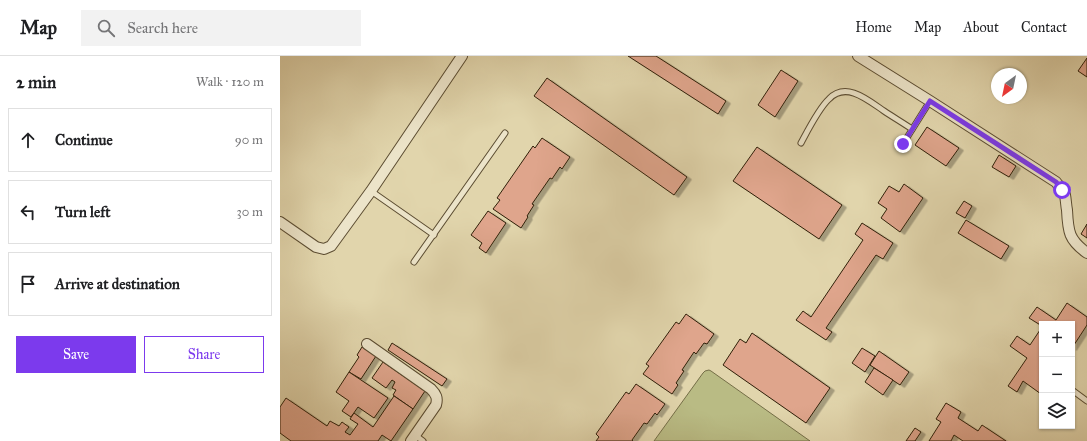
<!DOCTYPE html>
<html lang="en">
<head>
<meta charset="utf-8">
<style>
	:root { --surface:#fff; --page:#f2f2f2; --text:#202124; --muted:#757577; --line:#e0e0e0; --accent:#7c3aed }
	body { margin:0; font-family:"IM FELL Great Primer",serif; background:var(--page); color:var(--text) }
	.controls { position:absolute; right:12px; bottom:12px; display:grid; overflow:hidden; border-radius:0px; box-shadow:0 1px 3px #0004 }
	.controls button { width:36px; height:36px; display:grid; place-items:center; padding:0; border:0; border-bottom:1px solid var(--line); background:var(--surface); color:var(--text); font:20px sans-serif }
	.compass { position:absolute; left:711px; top:12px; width:36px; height:36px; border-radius:50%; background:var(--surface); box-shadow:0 1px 3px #0004; rotate:213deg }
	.stop { position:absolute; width:12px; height:12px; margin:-9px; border:3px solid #7c3aed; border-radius:50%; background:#fff }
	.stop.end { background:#7c3aed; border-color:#fff; box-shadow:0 1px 4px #0008 }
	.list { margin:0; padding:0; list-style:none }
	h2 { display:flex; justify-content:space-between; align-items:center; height:52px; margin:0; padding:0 16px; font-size:17px }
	h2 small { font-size:13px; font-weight:400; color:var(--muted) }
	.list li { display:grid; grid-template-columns:26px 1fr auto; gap:12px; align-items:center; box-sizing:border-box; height:64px; margin:0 8px 8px; padding:0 8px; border:1px solid var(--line); border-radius:0px }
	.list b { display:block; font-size:15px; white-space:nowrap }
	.list em { font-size:13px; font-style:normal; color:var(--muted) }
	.actions { display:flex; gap:8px; padding:12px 16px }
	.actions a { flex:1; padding:9px 0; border:1px solid var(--accent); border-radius:0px; text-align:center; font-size:14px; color:var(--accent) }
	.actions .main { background:var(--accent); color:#fff }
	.icon { flex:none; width:22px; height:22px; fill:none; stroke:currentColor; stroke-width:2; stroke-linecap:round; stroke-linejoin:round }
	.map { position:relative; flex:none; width:807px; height:385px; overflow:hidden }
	header { display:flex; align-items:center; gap:24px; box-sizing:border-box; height:56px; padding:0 20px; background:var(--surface); border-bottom:1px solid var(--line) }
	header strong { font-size:19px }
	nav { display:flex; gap:22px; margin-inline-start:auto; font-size:14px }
	.search { width:280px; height:36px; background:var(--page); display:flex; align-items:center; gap:10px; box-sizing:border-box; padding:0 14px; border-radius:0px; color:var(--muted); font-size:15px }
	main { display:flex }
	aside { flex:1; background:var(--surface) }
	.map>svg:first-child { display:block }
	.green { fill:#b9bb84; stroke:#746e47 }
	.building { fill:#dfa58c; stroke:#30200a; filter:url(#shadow) }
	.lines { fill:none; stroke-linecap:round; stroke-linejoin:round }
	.service-casing { stroke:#5c4d32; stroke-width:7 }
	.minor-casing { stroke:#5c4d32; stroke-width:12 }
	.service { stroke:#ece4c9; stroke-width:5 }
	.minor { stroke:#ece4c9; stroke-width:10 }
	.route { stroke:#7c3aed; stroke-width:5 }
</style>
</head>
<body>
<header>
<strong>Map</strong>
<div class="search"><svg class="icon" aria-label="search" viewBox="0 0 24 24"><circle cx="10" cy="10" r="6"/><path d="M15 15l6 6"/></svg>Search here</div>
<nav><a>Home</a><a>Map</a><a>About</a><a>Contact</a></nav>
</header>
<main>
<aside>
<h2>2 min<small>Walk · 120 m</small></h2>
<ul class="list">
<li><svg class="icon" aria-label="ahead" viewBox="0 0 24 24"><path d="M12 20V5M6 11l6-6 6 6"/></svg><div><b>Continue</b></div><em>90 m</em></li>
<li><svg class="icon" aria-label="left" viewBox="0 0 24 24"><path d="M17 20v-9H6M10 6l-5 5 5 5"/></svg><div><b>Turn left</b></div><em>30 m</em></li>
<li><svg class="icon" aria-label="arrive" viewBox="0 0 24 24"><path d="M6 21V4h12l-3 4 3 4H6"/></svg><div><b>Arrive at destination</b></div></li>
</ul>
<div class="actions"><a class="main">Save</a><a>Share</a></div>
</aside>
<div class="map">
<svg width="807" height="385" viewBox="0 0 807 385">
	<defs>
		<filter id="shadow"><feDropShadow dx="4.5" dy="2.5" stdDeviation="0" flood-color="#0004"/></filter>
	</defs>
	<rect width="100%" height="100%" fill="#e1d5ac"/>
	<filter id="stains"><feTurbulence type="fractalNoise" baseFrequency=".005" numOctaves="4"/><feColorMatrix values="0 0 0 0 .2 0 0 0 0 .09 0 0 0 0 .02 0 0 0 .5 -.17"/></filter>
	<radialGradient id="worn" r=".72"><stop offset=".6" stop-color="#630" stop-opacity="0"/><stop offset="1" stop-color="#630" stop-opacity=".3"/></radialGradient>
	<!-- green -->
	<path class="green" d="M429 314 431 315 530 385H374L423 317 425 315Z"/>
	<!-- building -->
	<g class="building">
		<path d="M348 0H376L446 45 438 58Z"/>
		<path d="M807 2V21L798 15Z"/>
		<path d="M501 14 518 25 495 61 478 49Z"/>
		<path d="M267 22 407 121 394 139 254 40Z"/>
		<path d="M647 71 679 92 666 110 635 89Z"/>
		<path d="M262 82 290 101 282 113 280 111 272 123 270 122 252 148 254 149 247 160 248 161 241 172 213 153 220 144 217 142 253 90 255 92Z"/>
		<path d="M477 91 562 149 539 183 453 125Z"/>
		<path d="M719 99 736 110 729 121 712 111Z"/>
		<path d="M624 128 643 142 620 176 601 162 607 153 598 147 609 130 619 136Z"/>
		<path d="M684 145 692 150 685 162 676 157Z"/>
		<path d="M208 155 226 167 206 197 199 192 202 187 191 179Z"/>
		<path d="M686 164 729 190 721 203 678 177Z"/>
		<path d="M582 167 613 187 603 203 596 199 546 272 552 276 546 284 516 264 523 255 531 261 583 184 575 178Z"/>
		<path d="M807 168V182L801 178Z"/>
		<path d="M787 247 807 261V269L792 292V268H762V270L749 262 757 251 776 264Z"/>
		<path d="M406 258 434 278 427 288 424 287 416 298 414 296 402 314 404 315 396 327 398 329 392 338 363 318 369 310 366 308 396 266 399 268Z"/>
		<path d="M762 271V337L761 338 743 325 737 336 728 330 747 302 730 290 737 280 750 289Z"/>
		<path d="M472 277 550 332 526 367 443 309 460 283 466 287Z"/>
		<path d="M112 287 167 323 162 330 108 294Z"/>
		<path d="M82 291 96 300 81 323 69 316 79 301 77 299Z"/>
		<path d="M582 292 595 300 585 316 572 307Z"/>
		<path d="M599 295 629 316 620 329 590 309Z"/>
		<path d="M103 306 145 335 133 353 113 339 116 334 112 332 115 326 112 324 106 332 92 322Z"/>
		<path d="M594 312 613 324 603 339 585 326Z"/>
		<path d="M69 316 108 342 94 362 78 351 71 361 62 355 69 345 56 336Z"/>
		<path d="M356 328 385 348 377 359 375 357 367 368 364 367 352 384 353 385H316L319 381 316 378 346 336 349 338Z"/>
		<path d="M114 340 133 353 111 385 102 379 98 385H11L0 377V351L6 342 47 370 50 365 59 370 62 366 69 371 65 376 70 379 78 368 70 363 74 357 93 371Z"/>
		<path d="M666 347 681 356 678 362 698 375 702 369 726 385H683L674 379 671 385H649L661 366 656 363Z"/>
		<path d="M635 372 641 376 635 385H626Z"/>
	</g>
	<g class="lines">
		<defs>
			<g id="service">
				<path d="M521 87C528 74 539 52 549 43 566 25 588 44 604 55 613 61 623 67 632 73"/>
				<path d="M623 88 650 45"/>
				<path d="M91 135 154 179"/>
				<path d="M134 206 225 77"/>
				<path d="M792 334 807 345"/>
				<path d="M135 379 143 385"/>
			</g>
			<g id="minor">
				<path d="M578 0 650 45 776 126C779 130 783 134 785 139 786 144 786 149 787 154 788 176 789 184 807 197"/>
				<path d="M0 166 36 191 44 193 51 190 91 135 182 0"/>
				<path d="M87 288 151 333C156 338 158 342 156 349L131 385"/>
			</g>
		</defs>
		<!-- service casing -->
		<use href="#service" class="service-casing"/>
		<!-- minor casing -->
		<use href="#minor" class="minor-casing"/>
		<!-- service -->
		<use href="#service" class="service"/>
		<!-- minor -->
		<use href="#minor" class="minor"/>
	</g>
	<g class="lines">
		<!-- route -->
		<path class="route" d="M623 88 650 45 776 126 782 134"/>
	</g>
	<rect width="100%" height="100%" filter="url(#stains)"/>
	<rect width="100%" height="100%" fill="url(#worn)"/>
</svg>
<div class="controls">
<button>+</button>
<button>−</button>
<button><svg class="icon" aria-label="layers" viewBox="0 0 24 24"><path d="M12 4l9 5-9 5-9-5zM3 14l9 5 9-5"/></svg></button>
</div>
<svg class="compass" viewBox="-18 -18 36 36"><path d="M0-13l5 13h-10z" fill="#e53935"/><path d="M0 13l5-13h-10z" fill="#757577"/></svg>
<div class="stop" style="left:782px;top:134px"></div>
<div class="stop end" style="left:623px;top:88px"></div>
</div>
</main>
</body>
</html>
